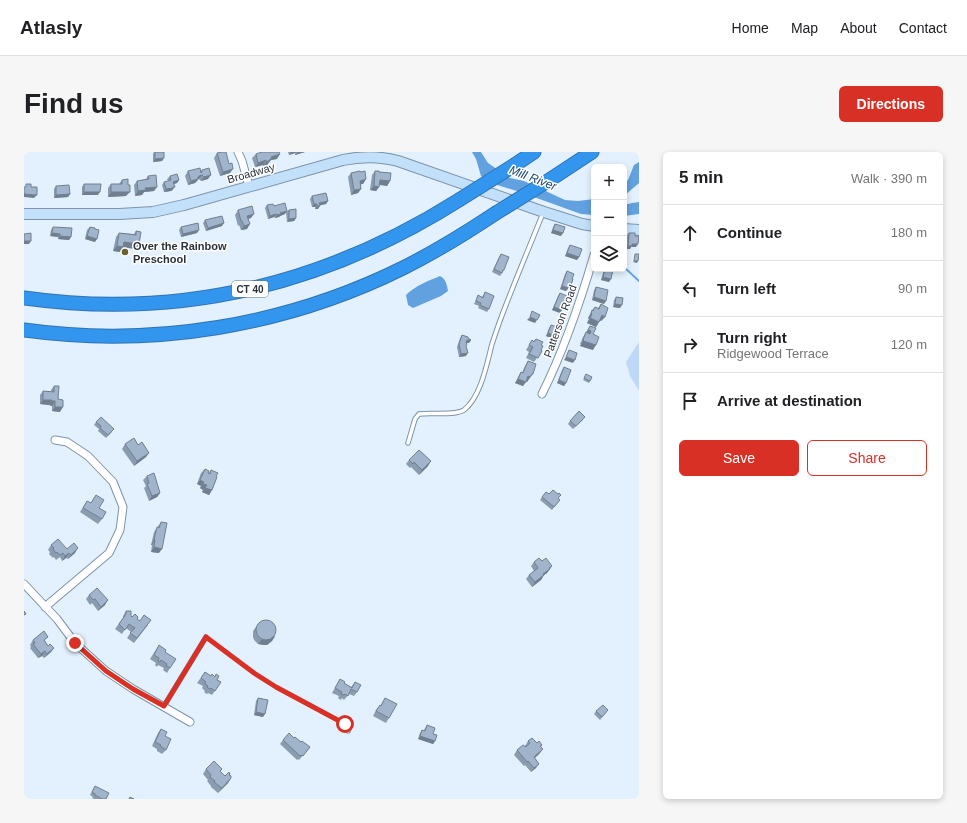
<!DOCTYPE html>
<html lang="en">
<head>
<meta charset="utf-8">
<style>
	:root { --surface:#fff; --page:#f6f6f6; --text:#202124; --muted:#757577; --line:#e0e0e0; --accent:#d93025 }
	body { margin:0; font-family:Helvetica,sans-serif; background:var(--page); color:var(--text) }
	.controls { position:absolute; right:12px; top:12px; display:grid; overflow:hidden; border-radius:6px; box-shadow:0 2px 6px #0003 }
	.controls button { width:36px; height:36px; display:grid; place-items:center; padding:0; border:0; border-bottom:1px solid var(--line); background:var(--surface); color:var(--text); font:20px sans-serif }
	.stop { position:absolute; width:12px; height:12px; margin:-9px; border:3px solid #d93025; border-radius:50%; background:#fff }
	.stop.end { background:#d93025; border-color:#fff; box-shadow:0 1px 4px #0008 }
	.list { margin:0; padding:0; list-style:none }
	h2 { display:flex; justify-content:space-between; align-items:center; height:52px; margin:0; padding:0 16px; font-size:17px }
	h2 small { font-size:13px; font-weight:400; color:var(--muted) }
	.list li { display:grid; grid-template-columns:26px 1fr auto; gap:12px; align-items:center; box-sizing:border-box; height:56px; padding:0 16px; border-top:1px solid var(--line) }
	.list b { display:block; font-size:15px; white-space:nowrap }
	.list p { margin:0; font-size:13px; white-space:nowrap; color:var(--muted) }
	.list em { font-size:13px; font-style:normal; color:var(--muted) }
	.actions { display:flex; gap:8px; padding:12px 16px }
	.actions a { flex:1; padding:9px 0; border:1px solid var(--accent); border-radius:6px; text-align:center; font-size:14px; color:var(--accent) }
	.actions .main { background:var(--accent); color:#fff }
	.icon { flex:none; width:22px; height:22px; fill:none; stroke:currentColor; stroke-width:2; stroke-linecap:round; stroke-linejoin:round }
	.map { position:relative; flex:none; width:615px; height:647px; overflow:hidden; border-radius:6px }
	header { display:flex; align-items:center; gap:24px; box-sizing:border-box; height:56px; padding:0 20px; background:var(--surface); border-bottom:1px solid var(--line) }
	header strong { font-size:19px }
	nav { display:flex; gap:22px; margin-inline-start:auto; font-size:14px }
	.intro { display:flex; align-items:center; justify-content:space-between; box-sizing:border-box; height:96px; padding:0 24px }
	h1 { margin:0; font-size:28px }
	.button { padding:10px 18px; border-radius:6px; background:var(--accent); color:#fff; font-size:14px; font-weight:700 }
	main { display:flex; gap:24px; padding:0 24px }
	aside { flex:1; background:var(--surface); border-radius:6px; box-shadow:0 2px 6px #0003 }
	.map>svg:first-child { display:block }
	.green { fill:#bdd9f7 }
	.water { fill:#62a1df }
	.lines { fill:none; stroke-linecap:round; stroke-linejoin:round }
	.stream { stroke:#62a1df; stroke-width:2 }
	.lane-casing { stroke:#7e93a8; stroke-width:5.5 }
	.street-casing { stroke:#7e93a8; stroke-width:9 }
	.secondary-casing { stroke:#7e93a8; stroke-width:12 }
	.highway-casing { stroke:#2f73b0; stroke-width:15 }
	.path { stroke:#939fab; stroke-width:1; stroke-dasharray:2 2; stroke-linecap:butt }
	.lane { stroke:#fff; stroke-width:3.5 }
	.street { stroke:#fff; stroke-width:7 }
	.secondary { stroke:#c2e0fa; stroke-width:10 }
	.highway { stroke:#3296ef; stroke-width:13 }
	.highway-bridge-casing { stroke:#2f73b0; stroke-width:15; stroke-linecap:butt }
	.highway-bridge { stroke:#3296ef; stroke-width:13 }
	.wall { fill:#8a9caf }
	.shaded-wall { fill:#707f8f }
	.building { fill:#a0b5cc; stroke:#707f8f }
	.route { stroke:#d93025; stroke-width:5 }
	.poi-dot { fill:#6a612d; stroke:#fff; stroke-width:1.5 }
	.labels { text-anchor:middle; stroke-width:3; stroke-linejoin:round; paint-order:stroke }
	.shield { fill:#fff; stroke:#697076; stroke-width:1 }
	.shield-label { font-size:10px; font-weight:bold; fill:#29323b }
	.street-label { font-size:11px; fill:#29323b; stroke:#fff }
	.poi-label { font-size:11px; font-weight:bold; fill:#29323b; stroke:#fff; text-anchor:start }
	.water-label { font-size:12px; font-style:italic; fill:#18456e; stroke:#fff }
</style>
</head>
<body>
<header>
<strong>Atlasly</strong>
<nav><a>Home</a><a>Map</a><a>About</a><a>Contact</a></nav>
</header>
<div class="intro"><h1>Find us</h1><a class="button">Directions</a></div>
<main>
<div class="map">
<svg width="615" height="647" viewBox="0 0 615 647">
	<rect width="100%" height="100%" fill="#e3f1ff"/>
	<!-- green -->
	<path class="green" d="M615 190V239L606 224 602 210Z"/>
	<!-- water -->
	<g class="water">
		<path d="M448 0H457L464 11 486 26 500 29 541 48 554 49 570 47V63L557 62 496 40 470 32 457 24 452 7Z"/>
		<path d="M615 10V31L600 44V31L604 28 610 13Z"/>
		<path d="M615 50V62L600 64V53L608 51Z"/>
		<path d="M416 124C422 127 423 133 424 139L417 144 389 156 384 153 382 143C391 134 404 129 416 124Z"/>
	</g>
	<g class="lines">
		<!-- stream -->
		<path class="stream" d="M600 115 615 129"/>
		<defs>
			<g id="lane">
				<path d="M384 291 391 267 395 262C406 260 431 264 440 258 457 245 463 211 468 192 471 183 474 174 477 166 490 131 505 96 519 61"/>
				<path d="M140 554 182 485"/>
				<path d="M321 572 324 579"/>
			</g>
			<g id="street">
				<path d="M214 0 218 9 225 34"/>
				<path d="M518 242C540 198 556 151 570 103"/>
				<path d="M0 432 33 467 51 491 82 519 109 537 166 570"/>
				<path d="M21 455 85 401 96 378 99 355 89 330 64 304 43 290 31 288"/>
			</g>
			<g id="secondary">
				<path d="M0 62H95L129 60 160 53 319 8C338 4 355 4 374 9L520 60 558 72 570 74"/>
				<path d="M600 77 615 78"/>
			</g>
			<g id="highway">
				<path d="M492 12 510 0"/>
				<path d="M530 25 568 0"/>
				<path d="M0 146C157 168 302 132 435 48"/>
				<path d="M0 178C129 196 262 174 379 116 411 100 442 81 472 61"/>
			</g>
		</defs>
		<!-- lane casing -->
		<use href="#lane" class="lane-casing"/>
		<!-- street casing -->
		<use href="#street" class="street-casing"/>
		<!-- secondary casing -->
		<use href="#secondary" class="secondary-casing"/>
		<!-- highway casing -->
		<use href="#highway" class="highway-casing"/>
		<!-- path -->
		<path class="path" d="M186 488C201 498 215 511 230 521 258 540 287 554 316 570"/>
		<!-- lane -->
		<use href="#lane" class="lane"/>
		<!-- street -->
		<use href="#street" class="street"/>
		<!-- secondary -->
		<use href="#secondary" class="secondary"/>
		<!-- highway -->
		<use href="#highway" class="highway"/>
		<defs>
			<g id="highway-bridge">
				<path d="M435 48 492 12"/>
				<path d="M472 61 530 25"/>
			</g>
		</defs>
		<!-- highway-bridge casing -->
		<use href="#highway-bridge" class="highway-bridge-casing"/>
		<!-- highway-bridge -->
		<use href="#highway-bridge" class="highway-bridge"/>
	</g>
	<!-- wall -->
	<g class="wall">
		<path d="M130 0H140V6L138 9 129 10V2Z"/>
		<path d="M264 0H281L271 3V1L265 3Z"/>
		<path d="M193 1 205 12 206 21 196 24 190 6Z"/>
		<path d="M232 2 253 7 247 8 243 13 239 14V13L231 15 228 6Z"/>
		<path d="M178 18 184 27 177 29 175 27 171 31 164 33 161 24 164 19H177Z"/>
		<path d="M351 19 355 20 366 29 363 34 355 33V35L352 39 346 38 348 23Z"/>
		<path d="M337 20 342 27 339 32H337V37L334 41 327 43 324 25 327 21Z"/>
		<path d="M124 24 133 35 130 39 120 40 118 43 111 44 110 33 113 29 122 27Z"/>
		<path d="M146 24 155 28 153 31 150 32 149 38 147 39 140 40 138 33 140 30 144 29 143 27Z"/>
		<path d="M98 28 102 44 84 45V36L87 32H95Z"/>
		<path d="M60 32 74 43H58V35Z"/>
		<path d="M32 34 46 42 44 45 30 46V37Z"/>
		<path d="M288 44 304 49 302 52 296 53 294 57H291V55H288L286 47Z"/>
		<path d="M243 53 250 54 261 62 256 64 255 65 251 66 250 65 244 67 241 56Z"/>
		<path d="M214 58 227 66 224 67 223 77 217 78 215 73 214 74 211 63Z"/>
		<path d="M265 58 272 66 270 69 263 70 262 60Z"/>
		<path d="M181 68 198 74 182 79 179 71Z"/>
		<path d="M531 72 537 84 527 81 529 75Z"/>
		<path d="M29 75 47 85 45 88 34 87V85L26 84 27 78Z"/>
		<path d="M66 75 71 90 61 87 63 78Z"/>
		<path d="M157 75 173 81 157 85 155 78Z"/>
		<path d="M112 79 115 92 112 97 99 95 96 100 89 99 92 85 95 81 110 82Z"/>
		<path d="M605 81 611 84 612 95H607L606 97H602L603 84Z"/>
		<path d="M546 93 555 105 553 108 541 104 544 96Z"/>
		<path d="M477 102 480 118 476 124 468 120 475 105Z"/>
		<path d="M580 117H590L589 119 585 130 577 128Z"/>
		<path d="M543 119 545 136 542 139 536 137 541 122Z"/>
		<path d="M572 135 580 152 568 148 570 138Z"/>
		<path d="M461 140 465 157 463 160 454 156 455 154 450 152 454 143 458 145Z"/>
		<path d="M536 141 538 158 536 161 528 158 534 144Z"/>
		<path d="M592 145 596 156 589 155 590 148Z"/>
		<path d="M577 152 581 165 577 169 576 168 572 175 563 171 565 167 564 166 568 158 571 155 574 156Z"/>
		<path d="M527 173 535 177V183L533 186H532L530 187 522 184 525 176Z"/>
		<path d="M566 174 569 182V198L556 194 557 192H556L559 185Z"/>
		<path d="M438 183 447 188 445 191H442V204L435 205 433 195 436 186Z"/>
		<path d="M512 187 517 193V198L518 199 510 210 502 206 505 200 502 198 508 188 510 189Z"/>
		<path d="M504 209 509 222 503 230 502 229 499 234 491 231 494 225 497 220 498 221 501 214Z"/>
		<path d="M540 215 542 231 540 234 533 231 538 218Z"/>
		<path d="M562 222 566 229 565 231 559 228Z"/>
		<path d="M30 234 34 247 36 260 28 259V254L25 253 16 252V243L19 239H27V238Z"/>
		<path d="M559 268 549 277 544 272 546 269Z"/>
		<path d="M72 270 88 280 82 286 74 279 75 277 70 273Z"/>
		<path d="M101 292 122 305 110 314 98 297Z"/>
		<path d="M385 308 404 314 395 323 387 315 386 316 382 312Z"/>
		<path d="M181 317 185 321 187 318 188 338 185 343 178 340 179 338 176 336 177 334 173 332 177 321Z"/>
		<path d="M123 324 136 341 133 345 125 349 120 336 122 334 119 328Z"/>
		<path d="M525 342 534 347 536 348 528 358 516 348 518 345Z"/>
		<path d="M72 343 78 367 74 372 56 360 63 349 67 351Z"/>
		<path d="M137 370 135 401 127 400 128 393H127L130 380Z"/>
		<path d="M27 393 43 397 51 401 44 407 42 406 38 409 36 405 32 408 30 405 29 406 25 402 26 400 24 398Z"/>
		<path d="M518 409 528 414 523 421 520 423 517 428 508 435 502 427 505 423 510 419 507 414 510 410Z"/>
		<path d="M65 443 81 453 74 459 68 451 66 453 62 447Z"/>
		<path d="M102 459 108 465 113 467 116 469 124 473 110 491 103 486 107 480 102 476 98 482 91 477 99 466V464Z"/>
		<path d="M234 472 251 484 248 489 243 493H240L234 492 230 488 229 485V479Z"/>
		<path d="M9 488 21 489 24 494 30 496 27 500 20 506 18 504 14 506 6 496 7 495 6 493Z"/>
		<path d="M135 493 141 500 146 516 143 521 139 518 140 516 134 513 133 515 131 513 132 511 126 507Z"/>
		<path d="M181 520 197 530 188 543 184 541 183 542 180 540 181 539 178 536 179 534 173 531Z"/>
		<path d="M316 527 320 531 327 535 331 530 333 540 330 544 325 542 320 548 318 546 317 548 314 546 315 544 308 541Z"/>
		<path d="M234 546 239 565 230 563 232 549Z"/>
		<path d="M361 546 365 566 362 571 349 564 352 558 356 553V554Z"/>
		<path d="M584 558 576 568 570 562 572 559Z"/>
		<path d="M403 573 409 582 411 589 409 592 394 587 396 581 398 578H400Z"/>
		<path d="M137 577 142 598 138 602 133 599V597L128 594 134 581Z"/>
		<path d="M270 586 286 595 275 608 274 607 273 608 256 592 259 588Z"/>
		<path d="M504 589 513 591 518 593 517 595 519 597 515 602 511 606 512 616 507 620 501 613 500 614 490 603 493 598 502 595 501 594Z"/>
		<path d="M182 617 197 620 201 624 205 623 207 626 204 631 194 641 187 635V634L183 629 184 628 179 622Z"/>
		<path d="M71 634 82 647H70L68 646 69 645 66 643Z"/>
	</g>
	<!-- shaded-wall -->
	<g class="shaded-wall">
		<path d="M267 0H272L271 1 265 3Z"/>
		<path d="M274 0H281L271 3Z"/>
		<path d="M256 2 253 7 247 8 243 13 239 14 242 10 247 5Z"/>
		<path d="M140 6 138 9 129 10 131 7Z"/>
		<path d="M242 8 239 13 231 15 234 11Z"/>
		<path d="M209 17 206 21 196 24 199 20Z"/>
		<path d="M178 23 171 31 164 33 167 29 175 24Z"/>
		<path d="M187 23 184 27 177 29 180 25Z"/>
		<path d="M342 27 339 32 333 33 336 29Z"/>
		<path d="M155 28 153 31 147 33 149 30Z"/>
		<path d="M356 28 366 29 363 34 353 32Z"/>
		<path d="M350 34 355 35 352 39 346 38Z"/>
		<path d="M133 35 130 39 120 40 118 43 111 44 114 39 121 36Z"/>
		<path d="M151 35 147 39 140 40 142 37Z"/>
		<path d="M337 37 334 41 327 43 330 38Z"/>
		<path d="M60 40H76L74 43H58Z"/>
		<path d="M87 40H106L102 44 84 45Z"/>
		<path d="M0 42 13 43 10 46 0 45Z"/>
		<path d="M46 42 44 45 30 46 32 43Z"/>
		<path d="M304 49 302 52 293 54 295 51Z"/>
		<path d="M290 52H293L291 55H288Z"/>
		<path d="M293 54H296L294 57H291Z"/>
		<path d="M263 59 261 62 256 64 255 65 251 66 253 63 256 61Z"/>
		<path d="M230 62 227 66 220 68 223 64Z"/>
		<path d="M252 62 250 65 244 67 246 64Z"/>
		<path d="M272 66 270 69 263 70 265 67Z"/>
		<path d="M200 71 198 74 182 79 184 76Z"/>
		<path d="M226 72 223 77 217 78 220 74Z"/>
		<path d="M175 78 173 81 157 85 159 82Z"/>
		<path d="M529 78 539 81 537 84 527 81Z"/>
		<path d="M28 81 36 82 34 85 26 84Z"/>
		<path d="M36 84 47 85 45 88 34 87Z"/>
		<path d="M63 84 73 87 71 90 61 87Z"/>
		<path d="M0 89H7L5 92H0Z"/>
		<path d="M100 90 115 92 112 97 96 95Z"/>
		<path d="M608 92H614L612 95H607L606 97H602L604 94Z"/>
		<path d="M93 94 99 95 96 100 89 99Z"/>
		<path d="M543 101 555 105 553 108 541 104Z"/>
		<path d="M610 109H614L613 111 609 110Z"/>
		<path d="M579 125 587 127 585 130 577 128Z"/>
		<path d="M538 134 544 136 542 139 536 137Z"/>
		<path d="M570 145 582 149 580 152 568 148Z"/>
		<path d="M591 152 598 153 596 156 589 155Z"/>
		<path d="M530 155 538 158 536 161 528 158Z"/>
		<path d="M567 162H568L565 167 564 166Z"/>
		<path d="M578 163 581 165 577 169 575 168Z"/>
		<path d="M506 165 513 168 511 171 503 168Z"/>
		<path d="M566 166 575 170 572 175 563 171Z"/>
		<path d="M564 178 567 179 564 184 561 183Z"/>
		<path d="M524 181 533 182 535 183 533 186H532L530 187 522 184Z"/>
		<path d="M443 188H447L445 191H441Z"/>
		<path d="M559 189 572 193 569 198 556 194Z"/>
		<path d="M444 201 442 204 435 205 437 202Z"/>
		<path d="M542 205 551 208 549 211 540 208Z"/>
		<path d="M504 224 506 225 503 230 501 229Z"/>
		<path d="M494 227 502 230 499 234 491 231Z"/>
		<path d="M535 228 542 231 540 234 533 231Z"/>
		<path d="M19 248H28L25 253 16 252Z"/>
		<path d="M28 249H31L28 254 25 253Z"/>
		<path d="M31 255H39L36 260 28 259Z"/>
		<path d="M125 301 122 305 110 314 113 309Z"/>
		<path d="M407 309 404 314 395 323 398 318Z"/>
		<path d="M176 328 180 330 177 334 173 332Z"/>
		<path d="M179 332 183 333 179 338 176 336Z"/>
		<path d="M181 336 188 338 185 343 178 340Z"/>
		<path d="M136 341 133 345 125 349 128 344Z"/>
		<path d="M130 388H131L128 393H127Z"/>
		<path d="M130 395 138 397 135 401 127 400Z"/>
		<path d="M54 396 51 401 44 407 47 403Z"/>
		<path d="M45 401 42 406 38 409 41 404Z"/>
		<path d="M528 414 523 421 519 424 520 423 517 428 508 435 511 430Z"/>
		<path d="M84 448 81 453 74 459 77 455Z"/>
		<path d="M251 484 248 489 243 493H240L234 492 237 488Z"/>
		<path d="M30 496 27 500 20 506 23 502Z"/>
		<path d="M21 499 18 504 14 506 17 502Z"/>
		<path d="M232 560 241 562 239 565 230 563Z"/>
		<path d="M396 584 411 589 409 592 394 587Z"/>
		<path d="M519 597 515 602 507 609 510 605Z"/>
		<path d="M515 612 512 616 507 620 510 616Z"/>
		<path d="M207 626 204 631 194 641 198 636Z"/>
	</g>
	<!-- building -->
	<g class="building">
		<path d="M131 0H140V6L131 7Z"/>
		<path d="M198 0H202L205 12 208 11 209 17 199 20 193 1Z"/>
		<path d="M238 0H255L256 2 247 5 248 7H246V8L242 10V8L234 11 232 2Z"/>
		<path d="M176 16 177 21 178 20V18L185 16 187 23 180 25 178 23 175 24V25H174V27L167 29 164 19Z"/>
		<path d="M336 19 337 20 341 19 342 27 336 29 337 37 330 38 327 21Z"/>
		<path d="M351 19H355V20L367 21 366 29 356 28 355 35 350 34Z"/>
		<path d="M153 22 155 28 149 30 151 35H149V36L142 37 140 30 147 28 146 24Z"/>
		<path d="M132 23 133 35 121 36 122 38 114 39 113 29 125 27 124 24Z"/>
		<path d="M104 27V33H106V40H87V32H98V28Z"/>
		<path d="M2 32H7V35H13V43L0 42V35H2Z"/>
		<path d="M60 32H77L76 40H60Z"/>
		<path d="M45 33 46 42 32 43V34Z"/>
		<path d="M302 41 304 49 295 51 296 54H293V52H290L288 44Z"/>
		<path d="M261 51 263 59 256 61 257 62 253 63 252 62 246 64 243 53 249 52 250 54Z"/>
		<path d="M228 54 230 62 223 64 226 72 220 74 218 69H217L214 58Z"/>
		<path d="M272 57V66L265 67V58Z"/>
		<path d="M198 64 200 71 184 76 181 68Z"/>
		<path d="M174 71 175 78 159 82 157 75Z"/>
		<path d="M531 72 541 75 539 81 529 78Z"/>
		<path d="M29 75 48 76 47 85 36 84V82L28 81Z"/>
		<path d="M66 75 71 76V77L75 78 73 87 63 84Z"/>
		<path d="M112 79 117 80 115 92 100 90 99 95 93 94 95 81 112 83Z"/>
		<path d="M7 81V89H0V82Z"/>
		<path d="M605 81H611V84H615L614 92H608V94H604Z"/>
		<path d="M546 93 558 97 555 105 543 101Z"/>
		<path d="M477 102 485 105 480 118H479L478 121 470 117Z"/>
		<path d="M611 102H615L614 109H610Z"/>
		<path d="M581 117H589L587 127 579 125Z"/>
		<path d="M543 119 550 122 548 127H549L547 133H546L544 136 538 134Z"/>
		<path d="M572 135 584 138 582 149 570 145Z"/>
		<path d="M461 140 470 144 465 157 456 153 457 151 452 149 454 143 459 146Z"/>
		<path d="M536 141 543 144 538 158 530 155Z"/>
		<path d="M592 145 599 146 598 153 591 152Z"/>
		<path d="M577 152 584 156 581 165 578 163 575 170 566 166 568 162H567L568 158 569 159 571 155 575 157Z"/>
		<path d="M508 159 516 163 513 168 506 165Z"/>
		<path d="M527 173 536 176 535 177 537 178 535 183 533 182 532 184 524 181Z"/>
		<path d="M566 174 572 176 569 182 575 185 572 193 559 189 560 188H559L562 180 566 182 567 179 564 178Z"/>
		<path d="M438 183 444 185V186L447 188H443L442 191 443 192 442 194 444 201 437 202 435 192Z"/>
		<path d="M512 187 519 190 517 193 519 194 517 198 518 199 514 206 505 202 509 195 505 193 508 188 510 190Z"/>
		<path d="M545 198 553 201 551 208 542 205Z"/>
		<path d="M504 209 512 212 509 222H508L506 225 504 224 502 230 494 227 497 220 499 221Z"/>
		<path d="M540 215 547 218 542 231 535 228Z"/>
		<path d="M562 222 568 225 566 229 560 226Z"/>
		<path d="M30 234H35L34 247 39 248V255H31V249H28V248H19V239L30 240Z"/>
		<path d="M555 259 561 265 552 274 546 269Z"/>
		<path d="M77 265 90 277 84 283 76 276 77 274 72 270Z"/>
		<path d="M110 286 114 293 118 290 125 301 113 309 101 292Z"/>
		<path d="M395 298 407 309 398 318 390 310 389 312 385 308Z"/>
		<path d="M181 317 185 319 184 321 186 322 187 318 194 321 192 324 193 325 188 338 181 336 183 333 179 332 180 330 176 328Z"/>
		<path d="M130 321 136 341 128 344 123 332 125 331 123 324Z"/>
		<path d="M529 338 534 342 535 341 537 343 534 346 536 348 530 355 518 345 522 340 525 342Z"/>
		<path d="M72 343 80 348 75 356 82 360 78 367 59 356 63 349 67 351Z"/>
		<path d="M137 370 143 371 138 397 130 395 131 388H130L133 375 135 376Z"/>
		<path d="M34 387 43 397 50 391 54 396 47 403 45 401 41 404 39 401 36 403 33 400 32 401 29 397 30 396 27 393Z"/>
		<path d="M515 406 518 409 522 406 528 414 525 416 526 417 519 422 520 423 511 430 505 423 514 416 510 410Z"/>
		<path d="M73 436 84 448 77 455 71 447 69 448 65 443Z"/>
		<path d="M0 459 2 462 0 463Z"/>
		<path d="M102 459H107V464L108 465 111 462 114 465 113 467 116 469 120 463 127 468 113 486 106 481 111 476 105 472 101 478 95 472 102 462Z"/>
		<circle cx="242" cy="478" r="10"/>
		<path d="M20 479 24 485 20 488 24 494 26 492 30 496 23 502 21 499 17 502 9 492 11 491 9 488Z"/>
		<path d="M135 493 142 498 141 500 152 507 146 516 142 514 143 512 137 508 136 510 134 509 135 506 130 503Z"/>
		<path d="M181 520 187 524 188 522 191 525 192 522 195 524 193 528 197 530 191 539 187 536 186 537 183 535 184 534 181 532 182 530 177 526Z"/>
		<path d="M316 527 321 530 320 531 328 536 331 530 337 533 333 540 327 537 324 544 321 542 320 543 317 542 318 540 311 536Z"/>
		<path d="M234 546 244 548 241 562 232 560Z"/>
		<path d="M361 546 373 552 365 566 352 559 356 553 357 554Z"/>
		<path d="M579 553 584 558 578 565 572 559Z"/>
		<path d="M403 573 411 576 409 582 413 583 411 589 396 584 398 578 401 579Z"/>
		<path d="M137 577 143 580 141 584 147 587 142 598 136 594 137 593 131 590Z"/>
		<path d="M265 581 270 586 271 585 277 590 278 589 286 595 279 604 277 603 276 604 259 588Z"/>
		<path d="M508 586 513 591 515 589 518 593 516 594 519 597 510 605 515 612 510 616 504 609 503 610 493 598 499 593 502 595 506 591 504 589Z"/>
		<path d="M190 609 198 617 196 619 201 624 205 620 206 622 205 623 207 624V626L198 636 190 630 191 629 186 625 187 623 182 617Z"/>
		<path d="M71 634 85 641 82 647H78L71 643V642L68 640Z"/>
		<path d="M106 645 110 647H105Z"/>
	</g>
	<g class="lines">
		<!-- route -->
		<path class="route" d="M51 491 82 519 109 537 140 554 182 485 230 521 252 535 321 572"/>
	</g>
	<!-- markers -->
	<circle class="poi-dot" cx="101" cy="100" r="4"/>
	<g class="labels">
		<!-- shield labels -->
		<rect class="shield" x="208" y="129" width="36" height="16" rx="3"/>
		<g class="shield-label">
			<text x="226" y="141">CT 40</text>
		</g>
		<!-- street labels -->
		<g class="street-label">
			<text transform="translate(227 21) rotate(-16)" y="4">Broadway</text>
			<text transform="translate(536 169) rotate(-70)" y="4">Patterson Road</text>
		</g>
		<!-- poi labels -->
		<g class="poi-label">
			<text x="109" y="98">Over the Rainbow<tspan x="109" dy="13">Preschool</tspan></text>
		</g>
		<!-- water labels -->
		<g class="water-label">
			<text transform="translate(509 26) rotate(21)" y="4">Mill River</text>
		</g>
	</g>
</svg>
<div class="controls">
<button>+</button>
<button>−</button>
<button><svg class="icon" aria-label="layers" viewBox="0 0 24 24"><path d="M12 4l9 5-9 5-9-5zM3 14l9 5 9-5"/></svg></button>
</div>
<div class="stop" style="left:321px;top:572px"></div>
<div class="stop end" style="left:51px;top:491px"></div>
</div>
<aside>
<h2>5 min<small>Walk · 390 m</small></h2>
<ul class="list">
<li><svg class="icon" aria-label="ahead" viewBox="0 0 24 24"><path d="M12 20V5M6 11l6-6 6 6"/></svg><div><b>Continue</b></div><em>180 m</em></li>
<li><svg class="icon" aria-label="left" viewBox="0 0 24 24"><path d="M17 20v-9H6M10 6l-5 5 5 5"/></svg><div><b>Turn left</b></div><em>90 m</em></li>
<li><svg class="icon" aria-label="right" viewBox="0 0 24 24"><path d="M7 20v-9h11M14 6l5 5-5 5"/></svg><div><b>Turn right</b><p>Ridgewood Terrace</p></div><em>120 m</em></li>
<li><svg class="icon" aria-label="arrive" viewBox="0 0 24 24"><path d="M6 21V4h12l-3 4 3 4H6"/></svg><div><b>Arrive at destination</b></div></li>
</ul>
<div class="actions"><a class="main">Save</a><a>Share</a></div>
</aside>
</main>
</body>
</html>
